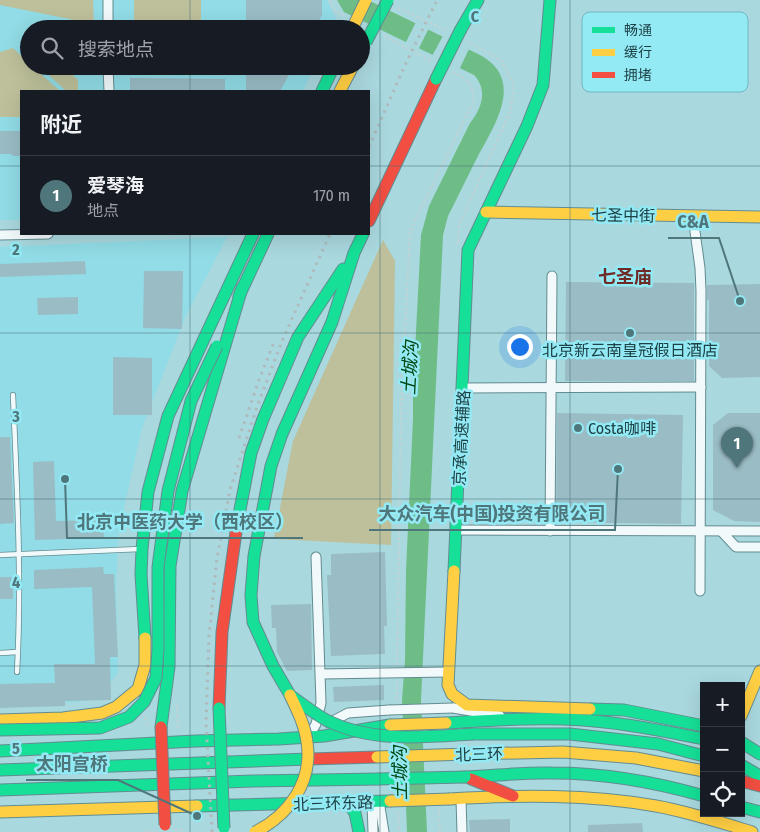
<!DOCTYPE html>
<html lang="zh">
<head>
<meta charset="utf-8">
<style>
	:root { --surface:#171b24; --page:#20242c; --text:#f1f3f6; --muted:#9ea1a6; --line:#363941; --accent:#4e767b }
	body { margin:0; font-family:"Fira Sans Condensed","Noto Sans SC",sans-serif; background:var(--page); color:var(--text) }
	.controls { position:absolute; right:15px; bottom:15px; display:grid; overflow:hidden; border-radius:0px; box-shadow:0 5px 20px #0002 }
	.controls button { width:45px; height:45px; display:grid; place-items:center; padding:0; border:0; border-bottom:1px solid var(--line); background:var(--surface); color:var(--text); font:25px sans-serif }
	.you { position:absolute; left:519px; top:346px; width:18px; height:18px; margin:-12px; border:4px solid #fff; border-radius:50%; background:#1a73e8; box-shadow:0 0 0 8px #1a73e833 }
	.badge { display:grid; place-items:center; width:32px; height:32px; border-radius:50%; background:var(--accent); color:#fff; font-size:16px; font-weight:700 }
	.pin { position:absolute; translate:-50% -41px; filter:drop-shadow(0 1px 2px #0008) }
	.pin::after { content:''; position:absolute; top:26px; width:18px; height:15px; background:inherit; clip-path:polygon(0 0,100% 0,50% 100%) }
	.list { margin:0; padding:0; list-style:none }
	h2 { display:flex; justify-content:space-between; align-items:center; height:65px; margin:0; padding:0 20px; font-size:21px }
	h2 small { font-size:16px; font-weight:400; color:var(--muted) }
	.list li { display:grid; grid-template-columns:32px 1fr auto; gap:15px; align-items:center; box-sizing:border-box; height:80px; padding:0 20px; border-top:1px solid var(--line) }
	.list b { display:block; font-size:19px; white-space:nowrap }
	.list p { margin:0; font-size:16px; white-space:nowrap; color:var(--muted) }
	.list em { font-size:16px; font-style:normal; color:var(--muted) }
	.icon { flex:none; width:28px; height:28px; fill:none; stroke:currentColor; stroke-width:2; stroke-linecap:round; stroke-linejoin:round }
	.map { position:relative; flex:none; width:760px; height:832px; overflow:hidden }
	.search { position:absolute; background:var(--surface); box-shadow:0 5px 20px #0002; left:20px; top:20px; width:350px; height:55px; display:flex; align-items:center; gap:12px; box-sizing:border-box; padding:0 18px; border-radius:28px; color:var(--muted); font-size:19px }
	.panel { position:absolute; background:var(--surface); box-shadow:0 5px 20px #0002; left:20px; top:90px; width:350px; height:145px; border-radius:0px }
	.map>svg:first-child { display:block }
	.built { fill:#91dce6 }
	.green { fill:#bdc09a }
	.water { fill:#6ebd86 }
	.pier { fill:#a9d8de }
	.building { fill:#9abcc5 }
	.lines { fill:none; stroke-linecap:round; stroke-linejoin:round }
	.lane-casing { stroke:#638c91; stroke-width:6 }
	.street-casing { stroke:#638c91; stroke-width:11 }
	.fast-casing { stroke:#638c91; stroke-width:13 }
	.slow-casing { stroke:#638c91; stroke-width:13 }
	.jam-casing { stroke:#638c91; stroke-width:13 }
	.path { stroke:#c3d3d5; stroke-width:2; stroke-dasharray:2.5 2.5; stroke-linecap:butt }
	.lane { stroke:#f2f9fa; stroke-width:4.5 }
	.street { stroke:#f2f9fa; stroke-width:9 }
	.fast { stroke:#16e098; stroke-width:11 }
	.slow { stroke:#ffcf43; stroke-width:11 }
	.jam { stroke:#f24e42; stroke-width:11 }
	.rail { stroke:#aebabc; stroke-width:3; stroke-dasharray:2.5 5; stroke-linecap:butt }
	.street-bridge-casing { stroke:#638c91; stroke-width:11; stroke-linecap:butt }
	.fast-bridge-casing { stroke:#638c91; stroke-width:13; stroke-linecap:butt }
	.slow-bridge-casing { stroke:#638c91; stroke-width:13; stroke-linecap:butt }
	.jam-bridge-casing { stroke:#638c91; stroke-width:13; stroke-linecap:butt }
	.street-bridge { stroke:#f2f9fa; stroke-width:9 }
	.fast-bridge { stroke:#16e098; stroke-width:11 }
	.slow-bridge { stroke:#ffcf43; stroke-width:11 }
	.jam-bridge { stroke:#f24e42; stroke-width:11 }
	.grid { fill:none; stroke:#4e767b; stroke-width:1; stroke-opacity:0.55 }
	.poi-dot { fill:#4e767b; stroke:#93e9f4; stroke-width:2 }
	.labels { text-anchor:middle; stroke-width:5; stroke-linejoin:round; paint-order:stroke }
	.street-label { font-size:16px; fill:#1d4145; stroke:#93e9f4 }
	.poi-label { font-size:16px; fill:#1d4145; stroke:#93e9f4 }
	.neighbourhood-label { font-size:18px; font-weight:bold; fill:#6f2a25; stroke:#93e9f4 }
	.water-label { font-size:18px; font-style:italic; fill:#004713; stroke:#93e9f4 }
	.key { fill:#93e9f4; stroke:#70b7c0; stroke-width:1 }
	.key-label { font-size:14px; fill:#1d4145 }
	.grid-label { font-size:16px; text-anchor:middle; font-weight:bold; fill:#4e767b; stroke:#93e9f4; stroke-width:5; stroke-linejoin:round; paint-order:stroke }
	.leader { fill:none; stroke:#4e767b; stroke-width:2 }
	.callout-dot { fill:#4e767b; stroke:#93e9f4; stroke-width:2 }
	.callout-label { font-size:18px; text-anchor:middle; font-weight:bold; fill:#4e767b; stroke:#93e9f4; stroke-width:5; stroke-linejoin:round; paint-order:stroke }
</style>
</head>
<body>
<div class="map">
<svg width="760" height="832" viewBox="0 0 760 832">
	<rect width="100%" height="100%" fill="#a9d8de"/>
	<!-- built -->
	<g class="built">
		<path d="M0 0H327L336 19 332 29H29V66H315L303 91H21V220H0Z"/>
		<path d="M227 237 185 318 142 428 119 530 116 585 118 672 105 690 97 698 78 702 0 707V247Z"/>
	</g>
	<!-- green -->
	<g class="green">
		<path d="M0 0H93L94 24 0 5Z"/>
		<rect x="134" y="0" width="67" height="29"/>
		<path d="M13 48 29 63V66H32L60 91H21V117H0V52Z"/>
		<path d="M39 66H63L78 80V91H66Z"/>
		<path d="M383 240 395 261 391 545 274 539 293 441Z"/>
	</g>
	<!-- water -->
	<path class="water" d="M337 0H368L480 55C526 80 494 126 477 158 467 177 458 197 448 216L443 235 421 700 427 832H407L402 700 405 660 406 571 413 419V390L421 235 429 206 470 123C482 108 488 90 474 75L344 12Z"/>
	<!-- pier -->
	<g class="pier">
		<path d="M417 20 430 26 418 50 405 44Z"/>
		<path d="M444 34 470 47 459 70 432 56Z"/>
	</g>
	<!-- building -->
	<g class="building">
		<path d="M246 0H322V15L314 29H246Z"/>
		<path d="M246 66H294L280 91H246Z"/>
		<path d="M130 78 225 79V91H130Z"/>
		<path d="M0 131H21V156H12V154H0Z"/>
		<path d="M85 261 86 274 0 277V264Z"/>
		<path d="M144 271H183L182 329 143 328Z"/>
		<path d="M566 282 694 283V381H565Z"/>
		<path d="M760 284V377L722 378 709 366V300H707V285Z"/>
		<path d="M78 297V314L38 315 37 298Z"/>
		<path d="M113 357 152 358V415H113Z"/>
		<path d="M557 413 683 415 681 524 556 522Z"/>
		<path d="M728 413H760V522L734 521 713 510V425Z"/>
		<path d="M0 437H10L14 523 0 524Z"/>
		<path d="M54 461 56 521 103 520 104 538 35 540 33 462Z"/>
		<path d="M385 552 387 626H384L385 654 331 656 327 575H331V554Z"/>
		<path d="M103 567 104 574H114L118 657H110L111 700 65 701V706L0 708V684L55 683 54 664H95L92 587 34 589V570Z"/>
		<rect x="0" y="577" width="13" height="22"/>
		<path d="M311 604 312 670 287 671 277 652 276 628H272L271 605Z"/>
		<path d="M384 685V700L334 702 333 687Z"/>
		<path d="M510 819V832H470L469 820Z"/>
		<path d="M642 823 643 832H588V825Z"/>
	</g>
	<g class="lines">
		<defs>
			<g id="lane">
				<path d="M13 395C17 488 22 580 17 672"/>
				<path d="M0 555 140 549"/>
				<path d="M0 653 18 652"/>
			</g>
			<g id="street">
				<path d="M108 0V29"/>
				<path d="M108 66 109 91"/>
				<path d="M693 217 700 268 701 291 700 591"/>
				<path d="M0 235 48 234"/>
				<path d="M463 388 701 387"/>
				<path d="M456 530 760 531"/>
				<path d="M550 531 552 276"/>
				<path d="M722 532 736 547H760"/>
				<path d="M321 674 448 672"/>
				<path d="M453 708 500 716"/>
				<path d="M329 723 348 713 389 710"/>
				<path d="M312 731 316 724 321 703 316 557"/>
				<path d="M461 799 462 832"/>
				<path d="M372 801 373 832"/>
				<path d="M379 801 384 832"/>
			</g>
			<g id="fast">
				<path d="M461 29 478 0"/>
				<path d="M322 91 334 66"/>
				<path d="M239 296 268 234"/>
				<path d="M237 525 251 453 263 419 298 337 343 269"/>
				<path d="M454 571 468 250 527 126 543 85 550 0"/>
				<path d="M145 638 141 574 142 549 148 492 168 416 253 234"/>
				<path d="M290 695 273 666 253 622 251 595 254 556 271 466 282 434 332 322 354 253 363 234"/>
				<path d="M590 709 624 710 704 726"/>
				<path d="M446 723C492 720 538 717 583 720 624 723 664 731 704 739"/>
				<path d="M161 727 169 667 170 566 182 491 242 288"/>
				<path d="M473 734H570L658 744 704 756"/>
				<path d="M741 742 760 754"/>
				<path d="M0 751 196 741 279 739 324 736 390 725"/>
				<path d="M741 765 760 776"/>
				<path d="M0 770 309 759"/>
				<path d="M465 777C494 776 524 772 553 773 604 773 655 782 704 796"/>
				<path d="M0 790 253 781 378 779"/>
				<path d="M347 802 355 813 359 832"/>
				<path d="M197 806 390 801"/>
				<path d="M741 807 760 812"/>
			</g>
			<g id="slow">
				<path d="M340 91 353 66"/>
				<path d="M486 212 760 217"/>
				<path d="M454 571 448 685 452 694 467 705 590 709"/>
				<path d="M741 716 760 671"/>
				<path d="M0 720 63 718 102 713 116 707 138 689 145 665V638"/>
				<path d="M467 754 563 752 636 758 704 771"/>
				<path d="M450 799C519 795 588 794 656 806 689 812 720 822 752 832"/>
				<path d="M0 812 197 806"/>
			</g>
			<g id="jam">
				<path d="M369 221 436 79"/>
				<path d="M219 708 222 632 237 525"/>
				<path d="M309 759 377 757"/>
				<path d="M471 779 513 796"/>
				<path d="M741 781 760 786"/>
			</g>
		</defs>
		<!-- lane casing -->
		<use href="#lane" class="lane-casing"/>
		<!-- street casing -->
		<use href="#street" class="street-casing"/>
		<!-- fast casing -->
		<use href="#fast" class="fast-casing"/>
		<!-- slow casing -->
		<use href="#slow" class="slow-casing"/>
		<!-- jam casing -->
		<use href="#jam" class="jam-casing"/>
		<!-- path -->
		<g class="path">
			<path d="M330 0 334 10 347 17"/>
			<path d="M398 8 448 31"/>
			<path d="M384 36 431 61"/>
			<path d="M458 243 459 225 510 112 514 86 502 61 468 41"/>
			<path d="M397 665 401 414 410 231 474 100C472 82 468 80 453 72"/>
			<path d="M397 682V700"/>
			<path d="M177 705 178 730"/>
			<path d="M145 717 148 727"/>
			<path d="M439 809 440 832"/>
			<path d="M398 812 399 832"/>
			<path d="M175 830H186"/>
			<path d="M145 832 156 831"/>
		</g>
		<!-- lane -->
		<use href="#lane" class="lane"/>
		<!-- street -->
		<use href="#street" class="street"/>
		<!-- fast -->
		<use href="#fast" class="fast"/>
		<!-- slow -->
		<use href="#slow" class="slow"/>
		<!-- jam -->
		<use href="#jam" class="jam"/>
		<!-- rail -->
		<g class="rail">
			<path d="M369 147 405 65 437 0"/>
			<path d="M239 438 259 380 274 342"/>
			<path d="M212 832 206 722 209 636 217 558 230 490 257 407 282 341 330 234"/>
		</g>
		<defs>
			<path id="street-bridge" d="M389 710 453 708"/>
			<g id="fast-bridge">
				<path d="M366 42 388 0"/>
				<path d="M436 79 461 29"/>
				<path d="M290 695C302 704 315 714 328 721 373 743 425 737 473 734"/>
				<path d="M219 708 224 828"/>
				<path d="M0 730 100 728 129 717 144 702 156 678 158 649V567L168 491 191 401 217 346"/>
				<path d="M378 779 465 777"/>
			</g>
			<g id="slow-bridge">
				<path d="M352 29 366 0"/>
				<path d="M390 725 446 723"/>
				<path d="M377 757 467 754"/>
				<path d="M390 801 450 799"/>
				<path d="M255 832C289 815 313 782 307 742 305 725 297 710 290 695"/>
			</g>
			<path id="jam-bridge" d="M161 727 165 825"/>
		</defs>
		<!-- street-bridge casing -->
		<use href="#street-bridge" class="street-bridge-casing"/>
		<!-- fast-bridge casing -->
		<use href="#fast-bridge" class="fast-bridge-casing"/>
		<!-- slow-bridge casing -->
		<use href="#slow-bridge" class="slow-bridge-casing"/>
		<!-- jam-bridge casing -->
		<use href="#jam-bridge" class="jam-bridge-casing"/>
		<!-- street-bridge -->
		<use href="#street-bridge" class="street-bridge"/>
		<!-- fast-bridge -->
		<use href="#fast-bridge" class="fast-bridge"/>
		<!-- slow-bridge -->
		<use href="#slow-bridge" class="slow-bridge"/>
		<!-- jam-bridge -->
		<use href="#jam-bridge" class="jam-bridge"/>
	</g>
	<!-- grid -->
	<path class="grid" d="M190 0V29M380 0V832M570 0V832M190 66V91M0 166H21M369 166H760M190 234V832M0 333H760M0 499H760M0 666H760"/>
	<!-- markers -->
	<g class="poi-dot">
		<circle cx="630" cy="333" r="5"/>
		<circle cx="578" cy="428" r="5"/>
	</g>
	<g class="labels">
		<!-- street labels -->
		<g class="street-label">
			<text transform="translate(623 215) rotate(1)" y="6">七圣中街</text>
			<text transform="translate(461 438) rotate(-87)" y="6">京承高速辅路</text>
			<text transform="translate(479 754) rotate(-2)" y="6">北三环</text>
			<text transform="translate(333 803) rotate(-2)" y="6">北三环东路</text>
		</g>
		<!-- poi labels -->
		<g class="poi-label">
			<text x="630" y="356">北京新云南皇冠假日酒店</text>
			<text x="588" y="434" text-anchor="start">Costa咖啡</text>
		</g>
		<!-- neighbourhood labels -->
		<g class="neighbourhood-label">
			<text x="625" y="283">七圣庙</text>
		</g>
		<!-- water labels -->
		<g class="water-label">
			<text transform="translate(410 368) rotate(-87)" y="6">土城沟</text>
			<text transform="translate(400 773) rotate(-91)" y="6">土城沟</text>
		</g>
	</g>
	<!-- legend -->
	<rect x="582" y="12" width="166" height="80" rx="8" class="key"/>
	<rect x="592" y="27" width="23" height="6" fill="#16e098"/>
	<rect x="592" y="49" width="23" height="7" fill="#ffcf43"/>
	<rect x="592" y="72" width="23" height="6" fill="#f24e42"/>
	<g class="key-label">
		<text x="624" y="35">畅通</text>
		<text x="624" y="57">缓行</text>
		<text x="624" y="80">拥堵</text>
	</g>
	<g class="grid-label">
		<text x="475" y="22">C</text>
		<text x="16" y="255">2</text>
		<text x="16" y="422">3</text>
		<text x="16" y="588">4</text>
		<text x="16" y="754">5</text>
	</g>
	<!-- callouts -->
	<path class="leader" d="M740 301L719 238H668M618 469L615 530H369M65 479L67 538H303M197 816L118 780H26"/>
	<g class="callout-dot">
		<circle cx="740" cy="301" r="5"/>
		<circle cx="618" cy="469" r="5"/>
		<circle cx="65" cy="479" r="5"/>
		<circle cx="197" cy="816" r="5"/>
	</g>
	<g class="callout-label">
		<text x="693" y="228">C&amp;A</text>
		<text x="492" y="520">大众汽车(中国)投资有限公司</text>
		<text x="185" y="528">北京中医药大学（西校区）</text>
		<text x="72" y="770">太阳宫桥</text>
	</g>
</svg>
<div class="controls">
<button>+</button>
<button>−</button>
<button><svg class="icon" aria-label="locate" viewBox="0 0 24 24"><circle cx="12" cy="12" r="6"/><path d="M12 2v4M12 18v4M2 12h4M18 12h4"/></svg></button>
</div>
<div class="you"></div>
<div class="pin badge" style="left:737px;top:468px">1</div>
<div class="search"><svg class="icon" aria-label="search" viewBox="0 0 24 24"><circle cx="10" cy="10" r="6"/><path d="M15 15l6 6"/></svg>搜索地点</div>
<section class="panel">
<h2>附近<small></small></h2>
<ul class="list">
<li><span class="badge">1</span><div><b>爱琴海</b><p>地点</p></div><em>170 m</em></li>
</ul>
</section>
</div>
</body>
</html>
